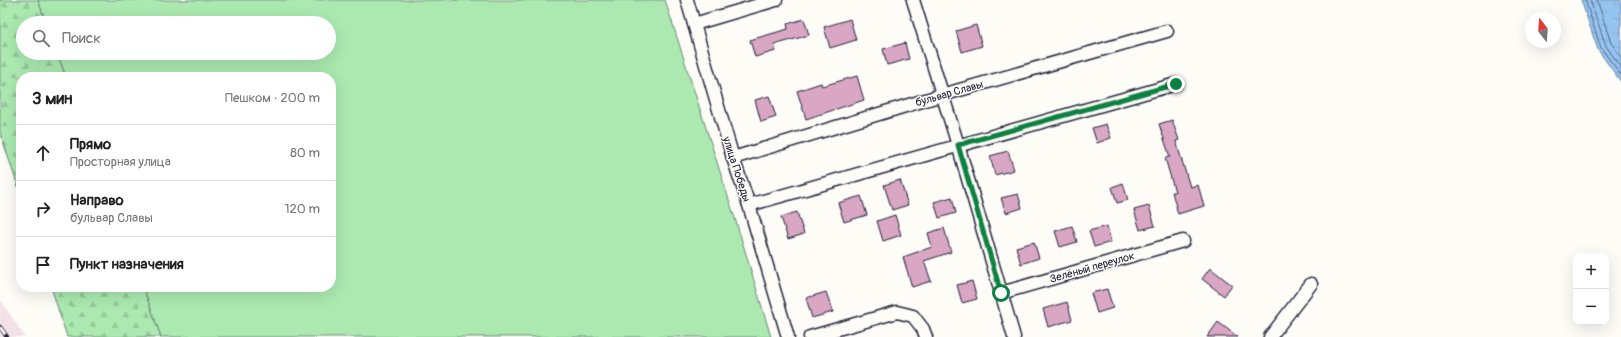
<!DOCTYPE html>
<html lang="ru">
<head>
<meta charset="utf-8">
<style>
	:root { --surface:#fff; --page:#f6f6f6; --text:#222; --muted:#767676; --line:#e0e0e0 }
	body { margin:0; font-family:Pangolin,sans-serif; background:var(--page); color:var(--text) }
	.controls { position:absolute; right:12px; bottom:12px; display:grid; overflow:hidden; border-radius:8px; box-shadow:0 4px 16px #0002 }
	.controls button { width:36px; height:36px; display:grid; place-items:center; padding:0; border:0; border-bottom:1px solid var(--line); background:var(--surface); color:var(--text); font:20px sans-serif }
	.compass { position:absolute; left:1525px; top:12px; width:36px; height:36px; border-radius:50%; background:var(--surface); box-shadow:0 4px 16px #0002; rotate:343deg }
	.stop { position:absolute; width:12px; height:12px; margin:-9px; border:3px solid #0b8043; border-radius:50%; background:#fff }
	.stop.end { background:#0b8043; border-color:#fff; box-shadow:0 1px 4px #0008 }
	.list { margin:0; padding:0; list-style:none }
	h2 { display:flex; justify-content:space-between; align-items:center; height:52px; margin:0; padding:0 16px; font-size:17px }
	h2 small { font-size:13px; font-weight:400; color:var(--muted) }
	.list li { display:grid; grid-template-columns:26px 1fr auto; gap:12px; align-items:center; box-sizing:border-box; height:56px; padding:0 16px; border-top:1px solid var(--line) }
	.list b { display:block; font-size:15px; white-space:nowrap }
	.list p { margin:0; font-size:13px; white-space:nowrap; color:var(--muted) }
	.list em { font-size:13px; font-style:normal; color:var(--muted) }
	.icon { flex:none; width:22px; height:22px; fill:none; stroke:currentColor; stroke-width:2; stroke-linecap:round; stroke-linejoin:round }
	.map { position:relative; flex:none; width:1621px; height:337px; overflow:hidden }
	.search { position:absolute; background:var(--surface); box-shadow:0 4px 16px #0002; left:16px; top:16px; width:320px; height:44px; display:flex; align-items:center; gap:10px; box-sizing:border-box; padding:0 14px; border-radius:22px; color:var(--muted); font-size:15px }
	.panel { position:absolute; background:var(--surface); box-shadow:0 4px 16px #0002; left:16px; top:72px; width:320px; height:220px; border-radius:16px }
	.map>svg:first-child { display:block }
	.built { fill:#f2e2e7 }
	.grass { fill:#abe9b0; stroke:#668676 }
	.forest { fill:url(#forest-firs); stroke:#668676 }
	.water { fill:url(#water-ripples); stroke:#6883a8 }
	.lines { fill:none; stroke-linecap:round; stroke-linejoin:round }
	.shore { stroke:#506383; stroke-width:1 }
	.building { fill:#d9a6c3; stroke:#22223b }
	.minor-casing { stroke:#22223b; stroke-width:15 }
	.minor { stroke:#fdfcf7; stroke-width:12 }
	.rail-casing { stroke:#22223b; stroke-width:4.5 }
	.rail { stroke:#fdfcf7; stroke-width:3; stroke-dasharray:9; stroke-linecap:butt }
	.route { stroke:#0b8043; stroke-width:5 }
	.labels { text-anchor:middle; stroke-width:3; stroke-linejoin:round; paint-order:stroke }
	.street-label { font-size:11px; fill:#22223b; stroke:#fdfcf7 }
</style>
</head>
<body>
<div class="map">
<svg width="1621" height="337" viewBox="0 0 1621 337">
	<defs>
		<pattern id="forest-firs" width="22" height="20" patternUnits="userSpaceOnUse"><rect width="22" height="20" fill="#abe9b0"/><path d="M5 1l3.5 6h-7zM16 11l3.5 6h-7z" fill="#93c898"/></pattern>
		<pattern id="water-ripples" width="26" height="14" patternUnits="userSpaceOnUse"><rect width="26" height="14" fill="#96c4f0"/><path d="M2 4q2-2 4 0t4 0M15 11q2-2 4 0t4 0" fill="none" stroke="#81a8cf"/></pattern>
	</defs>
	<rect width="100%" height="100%" fill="#fdfcf7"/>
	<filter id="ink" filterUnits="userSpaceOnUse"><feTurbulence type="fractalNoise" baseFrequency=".025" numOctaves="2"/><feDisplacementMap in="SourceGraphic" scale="8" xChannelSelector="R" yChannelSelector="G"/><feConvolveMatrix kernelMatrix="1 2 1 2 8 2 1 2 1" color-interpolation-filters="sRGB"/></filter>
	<g filter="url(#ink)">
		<!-- built -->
		<path class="built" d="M0 299 25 337H0Z"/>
		<!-- grass -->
		<path class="grass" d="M38 0H665L739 231 771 337H161L143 287H331V77H66L57 53H329V23H46Z"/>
		<!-- forest -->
		<g class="forest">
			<path d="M0 0H38L46 23H23V53H57L66 77H21V196L0 132Z"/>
			<path d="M51 287H143L161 337H67Z"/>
		</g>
		<!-- water -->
		<path class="water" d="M1581 0H1621V82L1598 50Z"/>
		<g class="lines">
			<!-- shore -->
			<g class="shore">
				<path d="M1585 0 1601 48 1621 75"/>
				<path d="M1590 0 1606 46 1621 67"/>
				<path d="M1597 0 1611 43 1621 57"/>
			</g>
		</g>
		<!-- building -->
		<g class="building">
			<path d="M804 19 809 35 774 45 776 51 755 57 750 40 788 29 787 24Z"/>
			<path d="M850 19 856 40 830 48 824 27Z"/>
			<path d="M976 25 982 46 962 52 956 31Z"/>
			<path d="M905 43 909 59 887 65 883 49Z"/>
			<path d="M857 76 864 100 806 119 797 91 821 83 822 86Z"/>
			<path d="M769 96 776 117 761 122 755 100Z"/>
			<path d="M1172 120 1179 140 1176 141 1190 187 1198 185 1204 206 1178 214 1172 192H1175L1165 158 1170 157 1159 124Z"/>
			<path d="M1106 124 1111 138 1097 143 1092 128Z"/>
			<path d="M1008 151 1014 170 995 175 990 156Z"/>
			<path d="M900 180 908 205 892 210 884 185Z"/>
			<path d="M1123 183 1128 200 1117 203 1112 187Z"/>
			<path d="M1018 194 1022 208 1006 213 1001 198Z"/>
			<path d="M861 196 867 215 844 222 838 203Z"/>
			<path d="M952 197 956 213 939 218 934 202Z"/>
			<path d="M1149 206 1155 226 1140 230 1134 210Z"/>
			<path d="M797 212 804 234 788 239 781 217Z"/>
			<path d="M895 215 901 235 883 241 877 221Z"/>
			<path d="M1072 226 1077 242 1060 247 1055 231Z"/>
			<path d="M1107 226 1111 242 1094 247 1089 231Z"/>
			<path d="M944 228 951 252 924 261 931 281 912 287 903 257 932 247 928 233Z"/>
			<path d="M1034 242 1039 258 1021 264 1016 247Z"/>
			<path d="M1210 268 1232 285 1224 296 1202 279Z"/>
			<path d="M972 281 977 299 962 303 957 285Z"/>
			<path d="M1107 289 1113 308 1097 313 1091 293Z"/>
			<path d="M826 292 833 312 812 318 806 298Z"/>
			<path d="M1067 302 1072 320 1048 327 1043 309Z"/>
			<path d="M1218 322 1238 337H1207Z"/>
		</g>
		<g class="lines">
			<defs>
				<g id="minor">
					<path d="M687 0 733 158 749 205 788 337"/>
					<path d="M913 0 958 145 1014 337"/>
					<path d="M694 24 776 0"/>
					<path d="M733 158 942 95 1167 31"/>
					<path d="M749 205 1176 84"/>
					<path d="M1001 293 1183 241"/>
					<path d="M810 337 897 312 913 316 923 329 926 337"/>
					<path d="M1270 337 1311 284"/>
				</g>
			</defs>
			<!-- minor casing -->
			<use href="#minor" class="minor-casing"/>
			<!-- minor -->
			<use href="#minor" class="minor"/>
			<defs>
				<path id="rail" d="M0 327 7 337"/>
			</defs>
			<!-- rail casing -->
			<use href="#rail" class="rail-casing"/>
			<!-- rail -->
			<use href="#rail" class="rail"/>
		</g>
	</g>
	<g class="lines" filter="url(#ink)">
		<!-- route -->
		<path class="route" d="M1001 293 958 145 1176 84"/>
	</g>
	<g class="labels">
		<!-- street labels -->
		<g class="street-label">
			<text transform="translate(949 93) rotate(-16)" y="4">бульвар Славы</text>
			<text transform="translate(737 169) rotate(72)" y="4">улица Победы</text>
			<text transform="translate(1092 267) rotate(-16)" y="4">Зелёный переулок</text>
		</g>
	</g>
</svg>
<div class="controls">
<button>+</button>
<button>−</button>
</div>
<svg class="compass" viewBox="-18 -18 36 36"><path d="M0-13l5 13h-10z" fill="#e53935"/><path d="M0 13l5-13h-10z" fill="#767676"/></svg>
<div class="stop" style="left:1001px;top:293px"></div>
<div class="stop end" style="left:1176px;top:84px"></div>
<div class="search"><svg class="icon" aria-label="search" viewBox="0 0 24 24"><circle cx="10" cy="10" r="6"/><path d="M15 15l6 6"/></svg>Поиск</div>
<section class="panel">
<h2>3 мин<small>Пешком · 200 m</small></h2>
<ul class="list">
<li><svg class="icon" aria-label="ahead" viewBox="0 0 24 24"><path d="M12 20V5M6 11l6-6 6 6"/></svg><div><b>Прямо</b><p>Просторная улица</p></div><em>80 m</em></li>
<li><svg class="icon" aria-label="right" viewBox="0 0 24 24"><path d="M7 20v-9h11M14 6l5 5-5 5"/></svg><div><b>Направо</b><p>бульвар Славы</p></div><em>120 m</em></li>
<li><svg class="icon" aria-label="arrive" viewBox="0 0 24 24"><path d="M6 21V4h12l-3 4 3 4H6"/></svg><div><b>Пункт назначения</b></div></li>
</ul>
</section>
</div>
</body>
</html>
